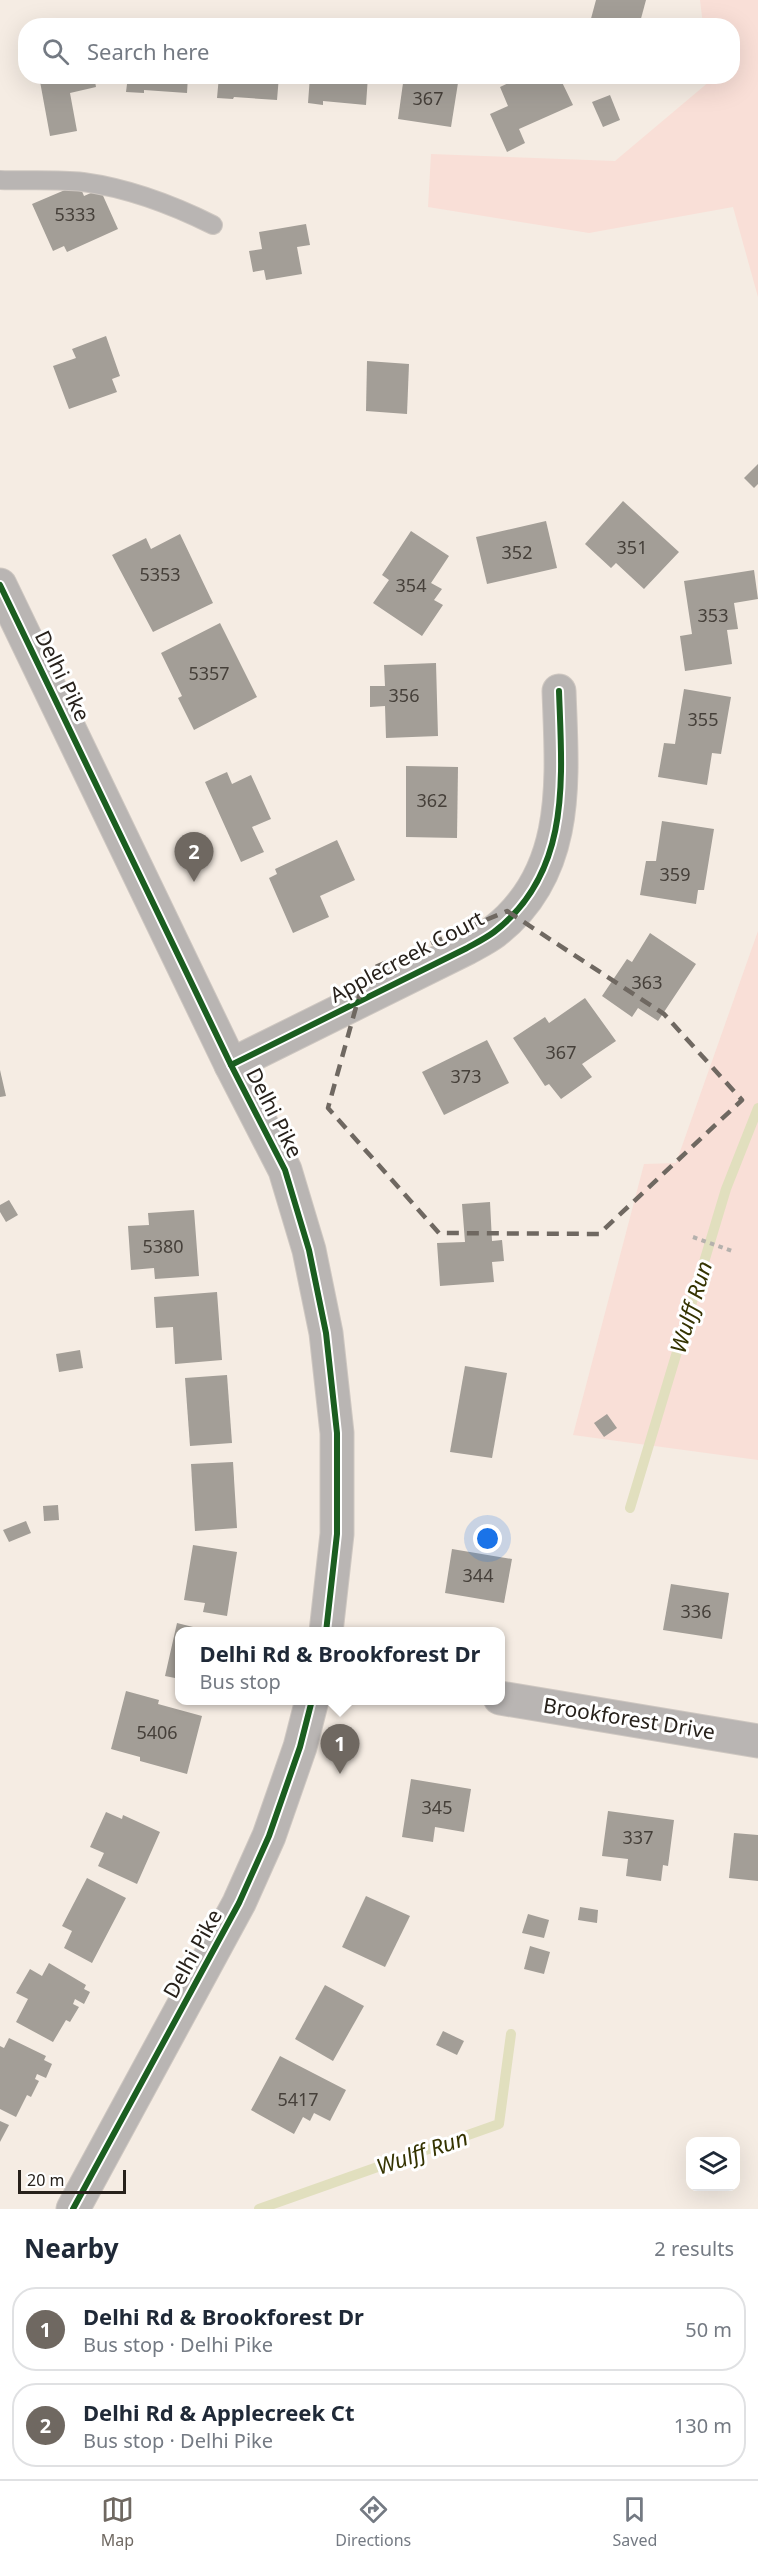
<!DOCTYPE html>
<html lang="en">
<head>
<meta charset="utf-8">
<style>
	:root { --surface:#fff; --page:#f2f2f3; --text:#1f2937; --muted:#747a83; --line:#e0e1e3; --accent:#6f6861 }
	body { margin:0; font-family:"Noto Sans",sans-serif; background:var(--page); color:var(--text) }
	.controls { position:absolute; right:18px; bottom:18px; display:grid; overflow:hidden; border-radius:12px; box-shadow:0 6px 24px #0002 }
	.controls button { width:54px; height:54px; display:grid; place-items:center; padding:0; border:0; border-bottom:2px solid var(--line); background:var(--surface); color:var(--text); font:30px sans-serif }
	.scale { position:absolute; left:18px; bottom:15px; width:108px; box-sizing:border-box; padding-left:6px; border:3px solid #27211b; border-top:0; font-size:16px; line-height:21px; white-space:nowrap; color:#27211b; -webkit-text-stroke:4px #fff; paint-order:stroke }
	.you { position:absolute; left:488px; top:1539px; width:21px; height:21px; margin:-15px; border:4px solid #fff; border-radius:50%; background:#1a73e8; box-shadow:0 0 0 9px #1a73e833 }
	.badge { display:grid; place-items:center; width:39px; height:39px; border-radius:50%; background:var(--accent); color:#fff; font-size:20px; font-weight:700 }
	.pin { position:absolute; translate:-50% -50px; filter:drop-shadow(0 2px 3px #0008) }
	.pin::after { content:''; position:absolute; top:32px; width:21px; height:18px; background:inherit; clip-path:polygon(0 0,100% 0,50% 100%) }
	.popup { position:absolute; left:175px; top:1627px; width:330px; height:78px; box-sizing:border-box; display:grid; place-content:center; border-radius:12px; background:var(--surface); filter:drop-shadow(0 2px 4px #0005); font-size:20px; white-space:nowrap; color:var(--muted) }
	.popup b { font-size:22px; color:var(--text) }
	.popup::after { content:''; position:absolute; left:50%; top:100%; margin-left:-12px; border:12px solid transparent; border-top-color:var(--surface) }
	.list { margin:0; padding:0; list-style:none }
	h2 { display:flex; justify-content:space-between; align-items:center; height:78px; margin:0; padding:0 24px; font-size:26px }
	h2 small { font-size:20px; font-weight:400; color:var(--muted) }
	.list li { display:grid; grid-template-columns:39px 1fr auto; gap:18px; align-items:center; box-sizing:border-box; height:84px; margin:0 12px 12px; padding:0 12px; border:2px solid var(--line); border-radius:24px }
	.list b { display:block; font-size:22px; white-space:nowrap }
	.list p { margin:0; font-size:20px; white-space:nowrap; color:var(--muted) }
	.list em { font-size:20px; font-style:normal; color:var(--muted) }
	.icon { flex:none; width:33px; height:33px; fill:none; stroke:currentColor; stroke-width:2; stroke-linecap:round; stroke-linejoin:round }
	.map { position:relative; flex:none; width:758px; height:2209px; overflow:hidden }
	.search { position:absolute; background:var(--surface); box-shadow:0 6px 24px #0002; left:18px; right:18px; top:18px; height:66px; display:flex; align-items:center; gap:15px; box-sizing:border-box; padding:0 21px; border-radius:24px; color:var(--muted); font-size:22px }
	.sheet { height:270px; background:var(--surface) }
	nav { display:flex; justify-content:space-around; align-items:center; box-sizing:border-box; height:84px; border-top:2px solid var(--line); background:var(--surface); font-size:16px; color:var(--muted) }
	nav a { display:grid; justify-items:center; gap:3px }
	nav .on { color:var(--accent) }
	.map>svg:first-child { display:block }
	.green { fill:#f9dfd7 }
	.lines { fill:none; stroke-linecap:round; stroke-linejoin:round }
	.stream { stroke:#e1dfbe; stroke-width:10 }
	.building { fill:#a39e97 }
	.service-casing { stroke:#cec7c1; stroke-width:20 }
	.minor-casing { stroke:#cec7c1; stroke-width:35 }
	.tertiary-casing { stroke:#cec7c1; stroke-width:35 }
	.path { stroke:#b5b1ad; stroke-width:4; stroke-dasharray:4.5 4.5; stroke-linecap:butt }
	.service { stroke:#b9b5b3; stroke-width:18 }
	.minor { stroke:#b9b5b3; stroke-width:33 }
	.tertiary { stroke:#b9b5b3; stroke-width:33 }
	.cycleway-casing { stroke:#fff; stroke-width:10 }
	.cycleway { stroke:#1b5e20; stroke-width:6 }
	.marked { fill:none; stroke:#6f6861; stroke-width:4.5; stroke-dasharray:12 8; stroke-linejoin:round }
	.labels { text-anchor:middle; stroke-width:6; stroke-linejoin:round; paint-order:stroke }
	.number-label { font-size:18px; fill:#46403a }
	.street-label { font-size:21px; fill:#27211b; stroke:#fff }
	.water-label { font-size:22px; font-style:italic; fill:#343300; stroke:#fff }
</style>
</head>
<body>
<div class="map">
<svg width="758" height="2209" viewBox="0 0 758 2209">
	<rect width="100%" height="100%" fill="#f5ece3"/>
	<!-- green -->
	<g class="green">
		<path d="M700 0H758V297L733 207 589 233 428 207 431 154 615 161 710 81V77L732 76V26L703 25Z"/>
		<path d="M758 931V1460L573 1435 644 1164 676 1163Z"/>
	</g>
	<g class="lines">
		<!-- stream -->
		<g class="stream">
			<path d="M630 1508 726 1189 758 1108"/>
			<path d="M259 2209 499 2124 511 2034"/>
		</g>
	</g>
	<!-- building -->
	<g class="building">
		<path d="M596 0H646L639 26H589Z"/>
		<path d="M39 76H94L96 87 70 93 77 131 50 136Z"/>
		<path d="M128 76H188L187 93 144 90V93L126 92Z"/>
		<path d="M219 76H279L277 100 234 97 233 99 217 98Z"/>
		<path d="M310 76H368L366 105 323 101V105L308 103Z"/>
		<path d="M404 76 458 83 451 127 398 119Z"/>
		<path d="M523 76H559L573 105 519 129 525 143 507 152 490 114 508 106 500 87Z"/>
		<path d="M610 95 620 120 603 127 592 102Z"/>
		<path d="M79 184 84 196 100 189 118 229 67 252 64 246 53 251 32 204Z"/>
		<path d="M306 224 310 245 297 247 302 274 266 280 264 270 253 272 249 251 262 249 259 232Z"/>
		<path d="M106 336 120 376 112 379 117 392 69 409 53 366 76 358 72 349Z"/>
		<path d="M367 361 409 364 407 414 366 411Z"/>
		<path d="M758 464V484L754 488 744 478Z"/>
		<path d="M623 501 679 552 644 589 616 563 611 568 585 544Z"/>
		<path d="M546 521 557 568 487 584 476 537Z"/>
		<path d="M411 531 449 556 431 583 442 589 434 600 443 605 422 636 373 603 389 580 382 575Z"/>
		<path d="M180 534 213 603 153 632 112 555 146 538 151 549Z"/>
		<path d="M754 570 758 599 734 603 738 629 727 630 732 664 685 671 680 636 692 634 684 581Z"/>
		<path d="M220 623 257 697 194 730 178 698 182 696 161 653Z"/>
		<path d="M436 663 438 736 386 738 385 706 370 707V686H385L384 665Z"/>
		<path d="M684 689 731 697 721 754 712 753 707 785 658 777 664 743 675 744Z"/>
		<path d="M406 766 458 767 457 838 406 837Z"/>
		<path d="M227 772 232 784 251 775 271 819 252 827 264 852 241 862 205 782Z"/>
		<path d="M662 821 714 829 704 890H698L696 904 640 895 646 861H656Z"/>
		<path d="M337 840 355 880 320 896 329 917 293 933 269 878 277 874 275 869Z"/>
		<path d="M650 933 696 964 658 1021 638 1008 632 1017 602 996 627 959 632 962Z"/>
		<path d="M585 998 616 1041 582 1064 592 1077 561 1099 549 1084 545 1086 513 1038 545 1017 549 1023Z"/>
		<path d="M487 1040 509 1083 444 1115 422 1072Z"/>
		<path d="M0 1070 6 1096 0 1097Z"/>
		<path d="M9 1200 18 1215 6 1222 0 1212V1205Z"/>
		<path d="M490 1202 492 1241 502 1240 504 1261 492 1262 494 1282 440 1286 437 1243 465 1242 462 1204Z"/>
		<path d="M194 1210 199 1276 155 1279 154 1268 131 1270 128 1226 149 1225 148 1213Z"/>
		<path d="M217 1292 222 1360 175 1364 173 1327 156 1328 154 1297Z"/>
		<path d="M80 1350 83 1368 59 1372 56 1354Z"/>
		<path d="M465 1366 507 1373 492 1458 450 1452Z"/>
		<path d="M227 1375 232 1443 190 1446 185 1378Z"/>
		<path d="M607 1414 617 1428 604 1437 594 1423Z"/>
		<path d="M233 1462 237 1528 195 1531 191 1464Z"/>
		<path d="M58 1505 59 1520 44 1521 43 1506Z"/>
		<path d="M26 1521 31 1533 9 1542 3 1530Z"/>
		<path d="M193 1545 237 1552 227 1616 203 1612 205 1603 184 1600Z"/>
		<path d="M452 1549 512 1559 504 1603 445 1593Z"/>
		<path d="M671 1584 729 1593 722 1639 663 1630Z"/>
		<path d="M177 1623 209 1631 180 1632V1679L165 1676Z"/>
		<path d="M126 1691 159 1700 158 1704 202 1716 187 1774 140 1761V1757L111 1749Z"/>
		<path d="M411 1779 471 1789 464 1832 435 1827 433 1842 402 1837Z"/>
		<path d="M608 1811 674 1820 668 1866 663 1865 661 1881 626 1876 628 1859 602 1856Z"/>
		<path d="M106 1812 122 1819 123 1815 160 1832 137 1884 98 1866 104 1853 90 1847Z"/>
		<path d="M734 1833 758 1835V1881L729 1878Z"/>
		<path d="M87 1878 126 1898 92 1963 64 1948 72 1931 62 1926Z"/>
		<path d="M366 1896 410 1916 385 1967 342 1947Z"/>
		<path d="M580 1907 598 1910 597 1923 578 1920Z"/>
		<path d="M528 1914 549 1920 544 1938 522 1933Z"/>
		<path d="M530 1946 550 1952 544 1974 524 1969Z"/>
		<path d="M49 1963 86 1985 84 1989 90 1992 84 2004 75 1999 73 2004 79 2007 70 2022 66 2020 53 2042 16 2022 28 1999 16 1993 30 1969 42 1976Z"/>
		<path d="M325 1985 364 2006 333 2061 295 2039Z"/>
		<path d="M443 2031 464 2041 457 2055 436 2045Z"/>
		<path d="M9 2038 46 2056 44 2060 52 2064 46 2078 37 2074 35 2079 39 2081 31 2097 27 2095 16 2117 0 2109V2046L4 2048Z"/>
		<path d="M280 2056 346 2090 330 2121 314 2113 310 2121 303 2117 294 2134 251 2110Z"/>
		<path d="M0 2121 9 2125 0 2142Z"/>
	</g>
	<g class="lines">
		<defs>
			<path id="service" d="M0 180C27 181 56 179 83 182 127 188 173 205 213 225"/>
			<g id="minor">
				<path d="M231 1065 467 948C476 943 486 938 494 932 572 872 562 778 559 691"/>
				<path d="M500 1698 758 1741"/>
			</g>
			<g id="tertiary">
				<path d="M0 585 231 1065 285 1170 309 1250 326 1333 337 1433V1534L326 1632"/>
				<path d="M73 2209 239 1903 269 1836 300 1747 312 1700"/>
			</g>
		</defs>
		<!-- service casing -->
		<use href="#service" class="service-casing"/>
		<!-- minor casing -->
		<use href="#minor" class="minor-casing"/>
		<!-- tertiary casing -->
		<use href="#tertiary" class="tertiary-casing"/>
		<!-- path -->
		<path class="path" d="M693 1237 735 1252"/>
		<!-- service -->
		<use href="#service" class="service"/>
		<!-- minor -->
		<use href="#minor" class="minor"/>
		<!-- tertiary -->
		<use href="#tertiary" class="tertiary"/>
		<defs>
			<g id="cycleway">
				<path d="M0 585 231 1065 285 1170 309 1250 326 1333 337 1433V1534L326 1632"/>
				<path d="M231 1065 467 948C476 943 486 938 494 932 572 872 562 778 559 691"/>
				<path d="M73 2209 239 1903 269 1836 300 1747 312 1700"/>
			</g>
		</defs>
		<!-- cycleway casing -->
		<use href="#cycleway" class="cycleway-casing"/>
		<!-- cycleway -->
		<use href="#cycleway" class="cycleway"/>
	</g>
	<!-- marked area -->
	<path class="marked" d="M507 911 664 1014 742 1100 599 1234 439 1233 328 1108 366 971Z"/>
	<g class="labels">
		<!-- number labels -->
		<g class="number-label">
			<text x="428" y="105">367</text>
			<text x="75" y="221">5333</text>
			<text x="632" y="554">351</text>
			<text x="517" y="559">352</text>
			<text x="160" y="581">5353</text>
			<text x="411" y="592">354</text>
			<text x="713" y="622">353</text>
			<text x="209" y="680">5357</text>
			<text x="404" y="702">356</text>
			<text x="703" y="726">355</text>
			<text x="432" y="807">362</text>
			<text x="675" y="881">359</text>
			<text x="647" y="989">363</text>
			<text x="561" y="1059">367</text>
			<text x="466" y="1083">373</text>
			<text x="163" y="1253">5380</text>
			<text x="478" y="1582">344</text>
			<text x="696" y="1618">336</text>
			<text x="157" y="1739">5406</text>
			<text x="437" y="1814">345</text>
			<text x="638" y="1844">337</text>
			<text x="298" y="2106">5417</text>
		</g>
		<!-- street labels -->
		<g class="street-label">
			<text transform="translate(62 676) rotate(64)" y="7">Delhi Pike</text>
			<text transform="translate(407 957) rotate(-28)" y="7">Applecreek Court</text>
			<text transform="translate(274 1113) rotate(63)" y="7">Delhi Pike</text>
			<text transform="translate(629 1719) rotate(9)" y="7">Brookforest Drive</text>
			<text transform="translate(193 1954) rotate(-61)" y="7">Delhi Pike</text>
		</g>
		<!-- water labels -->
		<g class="water-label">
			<text transform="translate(691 1307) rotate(-73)" y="8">Wulff Run</text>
			<text transform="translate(422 2152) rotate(-19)" y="8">Wulff Run</text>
		</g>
	</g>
</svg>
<div class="controls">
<button><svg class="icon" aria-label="layers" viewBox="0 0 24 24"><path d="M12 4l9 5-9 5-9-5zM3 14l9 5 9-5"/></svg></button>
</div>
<div class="scale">20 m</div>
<div class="you"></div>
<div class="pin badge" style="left:340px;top:1774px">1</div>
<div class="popup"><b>Delhi Rd &amp; Brookforest Dr</b>Bus stop</div>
<div class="pin badge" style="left:194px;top:882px">2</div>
<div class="search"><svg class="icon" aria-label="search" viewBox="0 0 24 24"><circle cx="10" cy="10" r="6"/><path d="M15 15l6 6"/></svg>Search here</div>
</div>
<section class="sheet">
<h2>Nearby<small>2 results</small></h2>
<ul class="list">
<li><span class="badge">1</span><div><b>Delhi Rd &amp; Brookforest Dr</b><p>Bus stop · Delhi Pike</p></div><em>50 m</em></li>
<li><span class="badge">2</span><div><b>Delhi Rd &amp; Applecreek Ct</b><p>Bus stop · Delhi Pike</p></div><em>130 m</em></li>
</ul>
</section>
<nav>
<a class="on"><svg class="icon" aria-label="map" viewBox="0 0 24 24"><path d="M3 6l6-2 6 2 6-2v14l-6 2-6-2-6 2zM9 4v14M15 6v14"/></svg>Map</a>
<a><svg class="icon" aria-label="directions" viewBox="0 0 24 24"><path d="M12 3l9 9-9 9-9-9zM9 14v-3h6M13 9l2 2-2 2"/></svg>Directions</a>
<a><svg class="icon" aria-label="saved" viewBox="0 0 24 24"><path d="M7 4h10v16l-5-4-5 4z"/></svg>Saved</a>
</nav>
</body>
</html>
